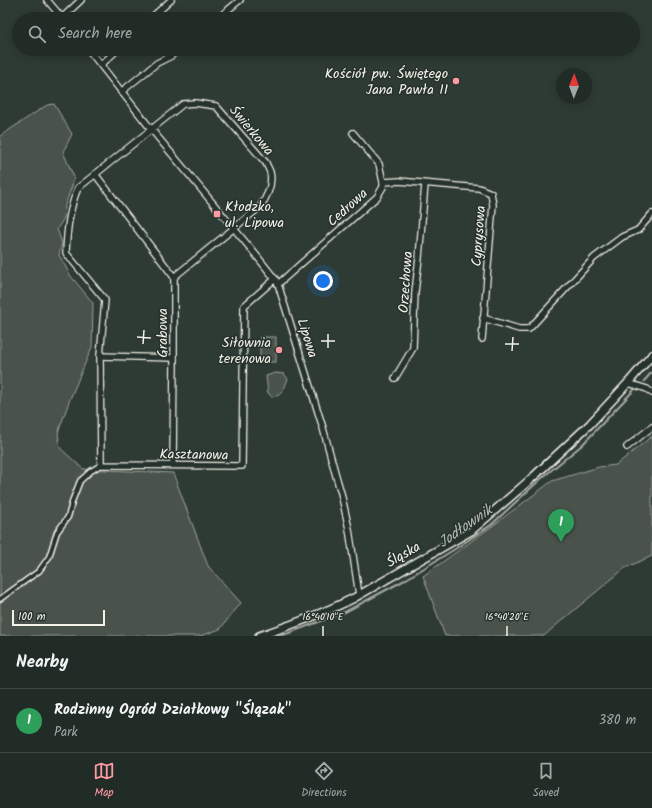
<!DOCTYPE html>
<html lang="en">
<head>
<meta charset="utf-8">
<style>
	:root { --surface:#222c27; --page:#2e3833; --text:#f1f3f6; --muted:#a2a7a7; --line:#3f4844; --accent:#ff9aa2 }
	body { margin:0; font-family:Kalam,sans-serif; background:var(--page); color:var(--text) }
	.compass { position:absolute; left:556px; top:68px; width:36px; height:36px; border-radius:50%; background:var(--surface); box-shadow:0 2px 10px #0003; rotate:1deg }
	.scale { position:absolute; left:12px; bottom:10px; width:93px; box-sizing:border-box; padding-left:4px; border:2px solid #f4f1e8; border-top:0; font-size:11px; line-height:14px; white-space:nowrap; color:#f4f1e8; -webkit-text-stroke:3px #26332d; paint-order:stroke }
	.you { position:absolute; left:323px; top:281px; width:14px; height:14px; margin:-10px; border:3px solid #fff; border-radius:50%; background:#1a73e8; box-shadow:0 0 0 6px #1a73e833 }
	.badge { display:grid; place-items:center; width:26px; height:26px; border-radius:50%; background:var(--accent); color:#fff; font-size:13px; font-weight:700 }
	.pin { position:absolute; translate:-50% -33px; filter:drop-shadow(0 1px 2px #0008) }
	.pin::after { content:''; position:absolute; top:21px; width:14px; height:12px; background:inherit; clip-path:polygon(0 0,100% 0,50% 100%) }
	.list { margin:0; padding:0; list-style:none }
	h2 { display:flex; justify-content:space-between; align-items:center; height:52px; margin:0; padding:0 16px; font-size:17px }
	h2 small { font-size:13px; font-weight:400; color:var(--muted) }
	.list li { display:grid; grid-template-columns:26px 1fr auto; gap:12px; align-items:center; box-sizing:border-box; height:64px; padding:0 16px; border-top:1px solid var(--line) }
	.list b { display:block; font-size:15px; white-space:nowrap }
	.list p { margin:0; font-size:13px; white-space:nowrap; color:var(--muted) }
	.list em { font-size:13px; font-style:normal; color:var(--muted) }
	.icon { flex:none; width:22px; height:22px; fill:none; stroke:currentColor; stroke-width:2; stroke-linecap:round; stroke-linejoin:round }
	.map { position:relative; flex:none; width:652px; height:636px; overflow:hidden }
	.search { position:absolute; background:var(--surface); box-shadow:0 2px 10px #0003; left:12px; right:12px; top:12px; height:44px; display:flex; align-items:center; gap:10px; box-sizing:border-box; padding:0 14px; border-radius:22px; color:var(--muted); font-size:15px }
	.sheet { height:116px; background:var(--surface) }
	nav { display:flex; justify-content:space-around; align-items:center; box-sizing:border-box; height:56px; border-top:1px solid var(--line); background:var(--surface); font-size:11px; color:var(--muted) }
	nav a { display:grid; justify-items:center; gap:2px }
	nav .on { color:var(--accent) }
	.map>svg:first-child { display:block }
	.green { fill:#48524c; stroke:#9ea29a }
	.lines { fill:none; stroke-linecap:round; stroke-linejoin:round }
	.stream { stroke:#a4a8a0; stroke-width:2 }
	.pedestrian-casing { stroke:#f4f1e8; stroke-width:7 }
	.minor-casing { stroke:#f4f1e8; stroke-width:8 }
	.tertiary-casing { stroke:#f4f1e8; stroke-width:10 }
	.pedestrian { stroke:#26332d; stroke-width:4 }
	.minor { stroke:#26332d; stroke-width:5.5 }
	.tertiary { stroke:#26332d; stroke-width:7 }
	.ticks { fill:none; stroke:#f4f1e8; stroke-width:1.5 }
	.poi-dot { fill:#ff9aa2; stroke:#26332d; stroke-width:1.5 }
	.labels { text-anchor:middle; stroke-width:3; stroke-linejoin:round; paint-order:stroke }
	.poi-label { font-size:14px; fill:#f4f1e8; stroke:#26332d; text-anchor:end }
	.street-label { font-size:14px; fill:#f4f1e8; stroke:#26332d }
	.water-label { font-size:15px; font-style:italic; fill:#b8bab2; stroke:#26332d }
	.ticks-label { font-size:10px; text-anchor:middle; fill:#f4f1e8; stroke:#26332d; stroke-width:3; stroke-linejoin:round; paint-order:stroke }
</style>
</head>
<body>
<div class="map">
<svg width="652" height="636" viewBox="0 0 652 636">
	<rect width="100%" height="100%" fill="#2e3b34"/>
	<filter id="ink" filterUnits="userSpaceOnUse"><feTurbulence type="fractalNoise" baseFrequency=".025" numOctaves="2"/><feDisplacementMap in="SourceGraphic" scale="8" xChannelSelector="R" yChannelSelector="G"/><feConvolveMatrix kernelMatrix="1 2 1 2 8 2 1 2 1" color-interpolation-filters="sRGB"/></filter>
	<g filter="url(#ink)">
		<!-- green -->
		<g class="green">
			<path d="M54 104 72 134 63 152 74 177 72 186 65 205 64 218 57 229 62 243 59 255 70 275 93 303 92 347 70 399 58 433 60 448 83 469 173 473 208 566 241 603 220 629 200 636H0V136L47 105Z"/>
			<rect x="260" y="337" width="16" height="25"/>
			<path d="M275 373 284 374 288 379C284 388 283 396 272 397L268 393 266 376Z"/>
			<path d="M652 436V556L625 568 554 627 544 636H445L423 576 491 527 552 481 599 467 616 465Z"/>
		</g>
		<g class="lines">
			<!-- stream -->
			<g class="stream">
				<path d="M644 381 652 372"/>
				<path d="M279 636 289 633 345 612 403 581 455 549 491 525 543 477 582 445 634 390"/>
			</g>
			<defs>
				<path id="pedestrian" d="M0 599 39 571 49 557 57 532 68 517 73 499 80 481 91 471 101 465"/>
				<g id="minor">
					<path d="M47 0 63 19"/>
					<path d="M62 18 81 0"/>
					<path d="M150 19 171 0"/>
					<path d="M217 19 240 0"/>
					<path d="M88 49 151 129 256 255 275 279 278 284 323 428 336 476 341 493 349 529 359 595"/>
					<path d="M101 65 118 49"/>
					<path d="M121 92 157 63 171 56 179 49"/>
					<path d="M95 174 174 277"/>
					<path d="M383 182 399 181 479 188 491 193 493 205 482 339"/>
					<path d="M174 277 260 207C267 197 273 184 270 172 269 169 267 166 266 163L216 106 195 103 183 104 78 188C69 209 67 230 66 253L105 300 100 356 101 465 242 466 244 306 275 279"/>
					<path d="M278 284 377 197 383 187V182L379 164 353 133"/>
					<path d="M483 318 519 329H529L594 258 622 237 638 230 652 214"/>
					<path d="M100 356 174 358"/>
					<path d="M395 378 413 348 415 292 419 258 425 184"/>
					<path d="M628 383 647 389 652 393"/>
					<path d="M627 447 652 427"/>
					<path d="M173 465 174 358V277"/>
				</g>
				<path id="tertiary" d="M259 636C292 625 324 613 354 598L471 531 531 479 590 424 628 383 652 355"/>
			</defs>
			<!-- pedestrian casing -->
			<use href="#pedestrian" class="pedestrian-casing"/>
			<!-- minor casing -->
			<use href="#minor" class="minor-casing"/>
			<!-- tertiary casing -->
			<use href="#tertiary" class="tertiary-casing"/>
			<!-- pedestrian -->
			<use href="#pedestrian" class="pedestrian"/>
			<!-- minor -->
			<use href="#minor" class="minor"/>
			<!-- tertiary -->
			<use href="#tertiary" class="tertiary"/>
		</g>
	</g>
	<!-- ticks -->
	<path class="ticks" d="M137 337 151 338M321 341H335M143 344 144 330M505 344H519M328 348V334M512 351 513 337M323 636V626M507 636V626"/>
	<!-- markers -->
	<g class="poi-dot">
		<circle cx="456" cy="81" r="4"/>
		<rect x="213" y="210" width="8" height="8" rx="2"/>
		<circle cx="279" cy="350" r="4"/>
	</g>
	<g class="labels">
		<!-- poi labels -->
		<g class="poi-label">
			<text x="448" y="78">Kościół pw. Świętego<tspan x="448" dy="16">Jana Pawła II</tspan></text>
			<text x="225" y="211" text-anchor="start">Kłodzko,<tspan x="225" dy="16">ul. Lipowa</tspan></text>
			<text x="271" y="347">Siłownia<tspan x="271" dy="16">terenowa</tspan></text>
		</g>
		<!-- street labels -->
		<g class="street-label">
			<text transform="translate(252 130) rotate(50)" y="5">Świerkowa</text>
			<text transform="translate(347 207) rotate(-42)" y="5">Cedrowa</text>
			<text transform="translate(478 236) rotate(-86)" y="5">Cyprysowa</text>
			<text transform="translate(405 282) rotate(-86)" y="5">Orzechowa</text>
			<text transform="translate(162 333) rotate(-90)" y="5">Grabowa</text>
			<text transform="translate(308 338) rotate(73)" y="5">Lipowa</text>
			<text transform="translate(194 454) rotate(1)" y="5">Kasztanowa</text>
			<text transform="translate(403 554) rotate(-30)" y="5">Śląska</text>
		</g>
		<!-- water labels -->
		<g class="water-label">
			<text transform="translate(465 526) rotate(-35)" y="5">Jodłownik</text>
		</g>
	</g>
	<g class="ticks-label">
		<text x="323" y="620">16°40'10"E</text>
		<text x="507" y="620">16°40'20"E</text>
	</g>
</svg>
<svg class="compass" viewBox="-18 -18 36 36"><path d="M0-13l5 13h-10z" fill="#e53935"/><path d="M0 13l5-13h-10z" fill="#a2a7a7"/></svg>
<div class="scale">100 m</div>
<div class="you"></div>
<div class="pin badge" style="left:561px;top:542px;background:#2e9e5b">1</div>
<div class="search"><svg class="icon" aria-label="search" viewBox="0 0 24 24"><circle cx="10" cy="10" r="6"/><path d="M15 15l6 6"/></svg>Search here</div>
</div>
<section class="sheet">
<h2>Nearby<small></small></h2>
<ul class="list">
<li><span class="badge" style="background:#2e9e5b">1</span><div><b>Rodzinny Ogród Działkowy &quot;Ślązak&quot;</b><p>Park</p></div><em>380 m</em></li>
</ul>
</section>
<nav>
<a class="on"><svg class="icon" aria-label="map" viewBox="0 0 24 24"><path d="M3 6l6-2 6 2 6-2v14l-6 2-6-2-6 2zM9 4v14M15 6v14"/></svg>Map</a>
<a><svg class="icon" aria-label="directions" viewBox="0 0 24 24"><path d="M12 3l9 9-9 9-9-9zM9 14v-3h6M13 9l2 2-2 2"/></svg>Directions</a>
<a><svg class="icon" aria-label="saved" viewBox="0 0 24 24"><path d="M7 4h10v16l-5-4-5 4z"/></svg>Saved</a>
</nav>
</body>
</html>
